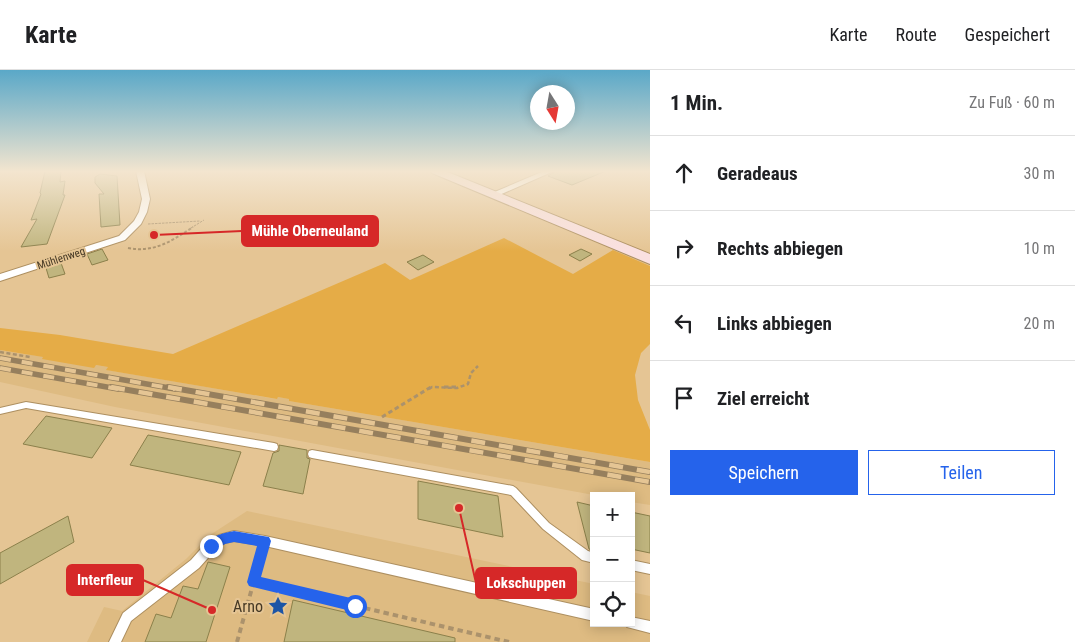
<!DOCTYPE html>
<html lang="de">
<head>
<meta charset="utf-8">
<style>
	:root { --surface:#fff; --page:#f2f2f2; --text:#202124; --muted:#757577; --line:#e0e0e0; --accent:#2563eb }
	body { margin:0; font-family:"Roboto Condensed",sans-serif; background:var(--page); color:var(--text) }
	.controls { position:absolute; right:15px; bottom:15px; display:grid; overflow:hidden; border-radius:0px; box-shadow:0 2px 12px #0003 }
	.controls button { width:45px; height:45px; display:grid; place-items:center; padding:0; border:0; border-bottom:1px solid var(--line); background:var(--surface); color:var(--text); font:25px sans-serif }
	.compass { position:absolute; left:530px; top:15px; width:45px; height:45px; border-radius:50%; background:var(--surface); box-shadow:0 2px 12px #0003; rotate:169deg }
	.stop { position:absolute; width:15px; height:15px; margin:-11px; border:4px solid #2563eb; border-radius:50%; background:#fff }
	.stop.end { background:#2563eb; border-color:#fff; box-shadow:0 1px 5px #0008 }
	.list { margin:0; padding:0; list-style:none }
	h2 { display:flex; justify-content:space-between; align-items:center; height:65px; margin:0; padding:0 20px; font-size:21px }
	h2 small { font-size:16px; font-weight:400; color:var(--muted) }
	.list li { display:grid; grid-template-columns:32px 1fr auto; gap:15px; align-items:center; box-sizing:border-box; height:75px; padding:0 20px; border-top:1px solid var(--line) }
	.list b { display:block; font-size:19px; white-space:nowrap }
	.list em { font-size:16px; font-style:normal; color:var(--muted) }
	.actions { display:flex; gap:10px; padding:15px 20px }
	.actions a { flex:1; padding:11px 0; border:1px solid var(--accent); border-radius:0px; text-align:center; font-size:18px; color:var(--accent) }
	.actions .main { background:var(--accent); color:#fff }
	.icon { flex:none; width:28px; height:28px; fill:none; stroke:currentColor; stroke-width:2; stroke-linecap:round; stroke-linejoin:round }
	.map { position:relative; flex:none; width:650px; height:572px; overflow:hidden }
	header { display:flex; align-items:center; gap:30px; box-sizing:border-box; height:70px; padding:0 25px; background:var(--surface); border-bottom:1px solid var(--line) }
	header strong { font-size:24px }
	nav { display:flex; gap:28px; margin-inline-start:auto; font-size:18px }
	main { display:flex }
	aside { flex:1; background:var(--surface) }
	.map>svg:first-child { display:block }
	.built { fill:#debb82 }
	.green { fill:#e5ac47 }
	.building { fill:#c0b57e; stroke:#8b804b }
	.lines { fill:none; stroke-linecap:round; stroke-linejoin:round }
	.service-casing { stroke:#ad8f60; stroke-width:2 }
	.minor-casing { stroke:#ad8f60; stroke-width:2 }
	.secondary-casing { stroke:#ad8f60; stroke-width:2 }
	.path-far4 { stroke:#ab926c; stroke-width:1; stroke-dasharray:2.5 1; stroke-linecap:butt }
	.path-far3 { stroke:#ab926c; stroke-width:2; stroke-dasharray:3 2; stroke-linecap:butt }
	.path-far2 { stroke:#ab926c; stroke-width:2.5; stroke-dasharray:4 2.5; stroke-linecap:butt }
	.path-far1 { stroke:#ab926c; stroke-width:3; stroke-dasharray:4.5 3; stroke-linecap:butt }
	.path { stroke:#ab926c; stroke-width:4; stroke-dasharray:5.5 4; stroke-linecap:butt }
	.service { fill:#fff; fill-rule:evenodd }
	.minor { fill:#fff; fill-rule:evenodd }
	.secondary { fill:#fae0e0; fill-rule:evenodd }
	.rail-far1-casing { stroke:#967f5d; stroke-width:5.5 }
	.rail-casing { stroke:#967f5d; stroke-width:6 }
	.rail-far1 { stroke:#e5c594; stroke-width:4; stroke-dasharray:11; stroke-linecap:butt }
	.rail { stroke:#e5c594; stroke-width:4.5; stroke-dasharray:14; stroke-linecap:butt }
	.route { fill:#2563eb }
	.labels { text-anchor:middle; stroke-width:4; stroke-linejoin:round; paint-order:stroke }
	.far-street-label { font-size:11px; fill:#463925; stroke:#e5c594 }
	.near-poi-label { font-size:16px; fill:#463925; stroke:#e5c594; text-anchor:end }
	.leader { fill:none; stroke:#d62828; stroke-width:2 }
	.callout-dot { fill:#d62828; stroke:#e5c594; stroke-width:2 }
	.callout { fill:#d62828; stroke:#d62828; stroke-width:2 }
	.callout-label { font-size:15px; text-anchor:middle; font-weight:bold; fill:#fff }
</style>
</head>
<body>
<header>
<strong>Karte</strong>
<nav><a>Karte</a><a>Route</a><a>Gespeichert</a></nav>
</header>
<main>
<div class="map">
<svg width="650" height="572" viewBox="0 0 650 572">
	<rect width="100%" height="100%" fill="#e5c594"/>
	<!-- built -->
	<g class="built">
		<path d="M0 280 108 297 107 300 276 329 278 327 290 329 289 331 650 392V435L631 432V426H599L115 337 0 312Z"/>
		<path d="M247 441 594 514V553H631V522L650 526V572H87L104 537 122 541 186 489 210 465Z"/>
	</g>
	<!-- green -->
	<path class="green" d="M504 168 573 204 613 180 650 196V274L641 283 635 305 638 330 650 360V392L289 331V329L278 327 277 329 106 300 108 297 96 295 94 298 42 289 43 287 0 280V258L60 265 173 284 385 193 410 210Z"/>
	<!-- building -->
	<g class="building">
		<path d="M45 101H61L60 112 65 111 63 125H65L47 174 21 177 37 149 31 150 41 124 40 123Z"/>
		<path d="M556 101H606L572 115 548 106Z"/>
		<path d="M100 104 117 106 120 155 101 157 99 124H104L95 113V107Z"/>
		<path d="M102 179 108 190 92 195 87 184Z"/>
		<path d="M581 179 592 184 580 191 569 185Z"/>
		<path d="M423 185 434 192 418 200 407 192Z"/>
		<path d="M61 193 65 204 49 208 46 198Z"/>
		<path d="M46 346 112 358 92 388 23 374Z"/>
		<path d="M148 365 241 382 229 415 130 395Z"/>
		<path d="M279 375 307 380V388L310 389 303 424 263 416 273 383 279 381Z"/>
		<path d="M418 411 498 426 503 467 418 449Z"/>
		<path d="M577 432 594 436V481L589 479Z"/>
		<path d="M631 442 650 446V483L631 479Z"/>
		<path d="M68 446 74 472 0 514V483Z"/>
		<path d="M208 492 230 497 206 572H145L156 544 171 548 183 516 198 519Z"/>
		<path d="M293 530 455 568V572H284Z"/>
	</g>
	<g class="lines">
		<defs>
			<g id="service">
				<path d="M26 332 274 373 277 374 278 377 277 380 274 381 26 338 0 344V338Z"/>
				<path d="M312 380 513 416 516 418 549 453 588 481 594 483V493L582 490 543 459 511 425 312 388 309 387 308 384 309 381Z"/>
				<path d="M234 461 265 466 594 539V551L265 476 234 471 225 473 215 480 199 498 131 551 121 572H109L123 543 191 490 207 472 219 465Z"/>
				<path d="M631 490 650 494V504L631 500Z"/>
				<path d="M631 547 650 551V563L627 557 625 553H631Z"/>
			</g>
			<g id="minor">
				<path d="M136 101H144L150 129 147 142 141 154 125 170 0 211V204L119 166 134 151 139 142 142 129Z"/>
				<path d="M544 101H554L497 126 490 124Z"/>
			</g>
			<path id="secondary" d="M431 101H445L650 184V194L432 103Z"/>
		</defs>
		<!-- service casing -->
		<use href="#service" class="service-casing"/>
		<!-- minor casing -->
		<use href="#minor" class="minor-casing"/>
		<!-- secondary casing -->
		<use href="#secondary" class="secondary-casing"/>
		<!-- path-far4 -->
		<g class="path-far4">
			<path d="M148 154 200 151"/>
			<path d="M191 158 204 150"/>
		</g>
		<!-- path-far3 -->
		<path class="path-far3" d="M128 178C154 183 172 171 193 157"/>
		<!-- path-far2 -->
		<g class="path-far2">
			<path d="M0 282 30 287"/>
			<path d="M429 319 432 317 457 318 468 314 471 303 478 296"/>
		</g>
		<!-- path-far1 -->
		<g class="path-far1">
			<path d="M444 317H458"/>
			<path d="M382 347 431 317"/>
		</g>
		<!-- path -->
		<g class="path">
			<path d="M254 512 509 572"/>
			<path d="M354 544 355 536"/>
			<path d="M237 572 262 482"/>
		</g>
		<!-- service -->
		<use href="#service" class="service"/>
		<!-- minor -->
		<use href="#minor" class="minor"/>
		<!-- secondary -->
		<use href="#secondary" class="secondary"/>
		<defs>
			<g id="rail-far1">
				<path d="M0 288 175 319"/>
				<path d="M0 298 118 319"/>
			</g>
			<g id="rail">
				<path d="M111 317 650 412"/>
				<path d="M168 317 650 402"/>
			</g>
		</defs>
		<!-- rail-far1 casing -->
		<use href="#rail-far1" class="rail-far1-casing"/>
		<!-- rail casing -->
		<use href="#rail" class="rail-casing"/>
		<!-- rail-far1 -->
		<use href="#rail-far1" class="rail-far1"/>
		<!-- rail -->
		<use href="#rail" class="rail"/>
	</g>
	<!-- sky -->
	<linearGradient id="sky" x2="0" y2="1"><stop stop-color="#5aa8c8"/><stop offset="0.56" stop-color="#f3e5cf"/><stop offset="1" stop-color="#f3e5cf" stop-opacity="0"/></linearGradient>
	<rect width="650" height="181" fill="url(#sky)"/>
	<!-- route -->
	<path class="route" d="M234 461 269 467 271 471 261 507 355 529 360 531 362 536 360 540 355 542 249 516 247 512 257 476 234 472 225 474 211 482 207 480 205 476C209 466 224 463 234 461Z"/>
	<!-- icons -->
	<defs>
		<symbol id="sight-bare" viewBox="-9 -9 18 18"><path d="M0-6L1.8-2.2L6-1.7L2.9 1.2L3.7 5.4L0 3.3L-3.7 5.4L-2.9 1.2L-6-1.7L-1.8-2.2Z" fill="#1d55a6" stroke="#e5c594" stroke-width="2.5" paint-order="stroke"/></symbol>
	</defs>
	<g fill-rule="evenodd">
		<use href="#sight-bare" x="264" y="522" width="28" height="28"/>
	</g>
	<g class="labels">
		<!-- far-street labels -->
		<g class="far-street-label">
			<text transform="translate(61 188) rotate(-18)" y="4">Mühlenweg</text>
		</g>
		<!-- near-poi labels -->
		<g class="near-poi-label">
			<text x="263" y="542">Arno</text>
		</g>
	</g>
	<!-- callouts -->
	<path class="leader" d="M154 165L242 161M212 540L143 510M459 438L476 513"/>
	<g class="callout-dot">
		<circle cx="154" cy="165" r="5"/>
		<circle cx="212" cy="540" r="5"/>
		<circle cx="459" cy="438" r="5"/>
	</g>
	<g class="callout">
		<rect x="242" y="146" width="136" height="30" rx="5"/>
		<rect x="67" y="495" width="76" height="30" rx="5"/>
		<rect x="476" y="498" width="100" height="30" rx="5"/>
	</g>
	<g class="callout-label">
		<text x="310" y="166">Mühle Oberneuland</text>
		<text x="105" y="515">Interfleur</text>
		<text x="526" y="518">Lokschuppen</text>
	</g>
</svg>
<div class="controls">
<button>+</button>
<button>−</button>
<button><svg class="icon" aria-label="locate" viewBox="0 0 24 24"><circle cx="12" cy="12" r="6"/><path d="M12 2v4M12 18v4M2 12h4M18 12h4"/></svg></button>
</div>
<svg class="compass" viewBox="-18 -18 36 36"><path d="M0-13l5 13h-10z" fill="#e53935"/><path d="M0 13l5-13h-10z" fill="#757577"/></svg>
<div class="stop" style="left:355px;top:536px"></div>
<div class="stop end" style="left:211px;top:476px"></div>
</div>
<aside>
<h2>1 Min.<small>Zu Fuß · 60 m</small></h2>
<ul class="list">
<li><svg class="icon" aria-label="ahead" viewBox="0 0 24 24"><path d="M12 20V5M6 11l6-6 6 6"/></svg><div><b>Geradeaus</b></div><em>30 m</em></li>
<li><svg class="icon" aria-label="right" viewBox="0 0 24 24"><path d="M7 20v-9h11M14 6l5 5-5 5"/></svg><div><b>Rechts abbiegen</b></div><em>10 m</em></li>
<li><svg class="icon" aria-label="left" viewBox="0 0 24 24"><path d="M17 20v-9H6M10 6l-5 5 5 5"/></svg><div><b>Links abbiegen</b></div><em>20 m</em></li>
<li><svg class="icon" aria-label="arrive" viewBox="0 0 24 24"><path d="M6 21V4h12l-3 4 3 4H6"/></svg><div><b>Ziel erreicht</b></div></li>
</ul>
<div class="actions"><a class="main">Speichern</a><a>Teilen</a></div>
</aside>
</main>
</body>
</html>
